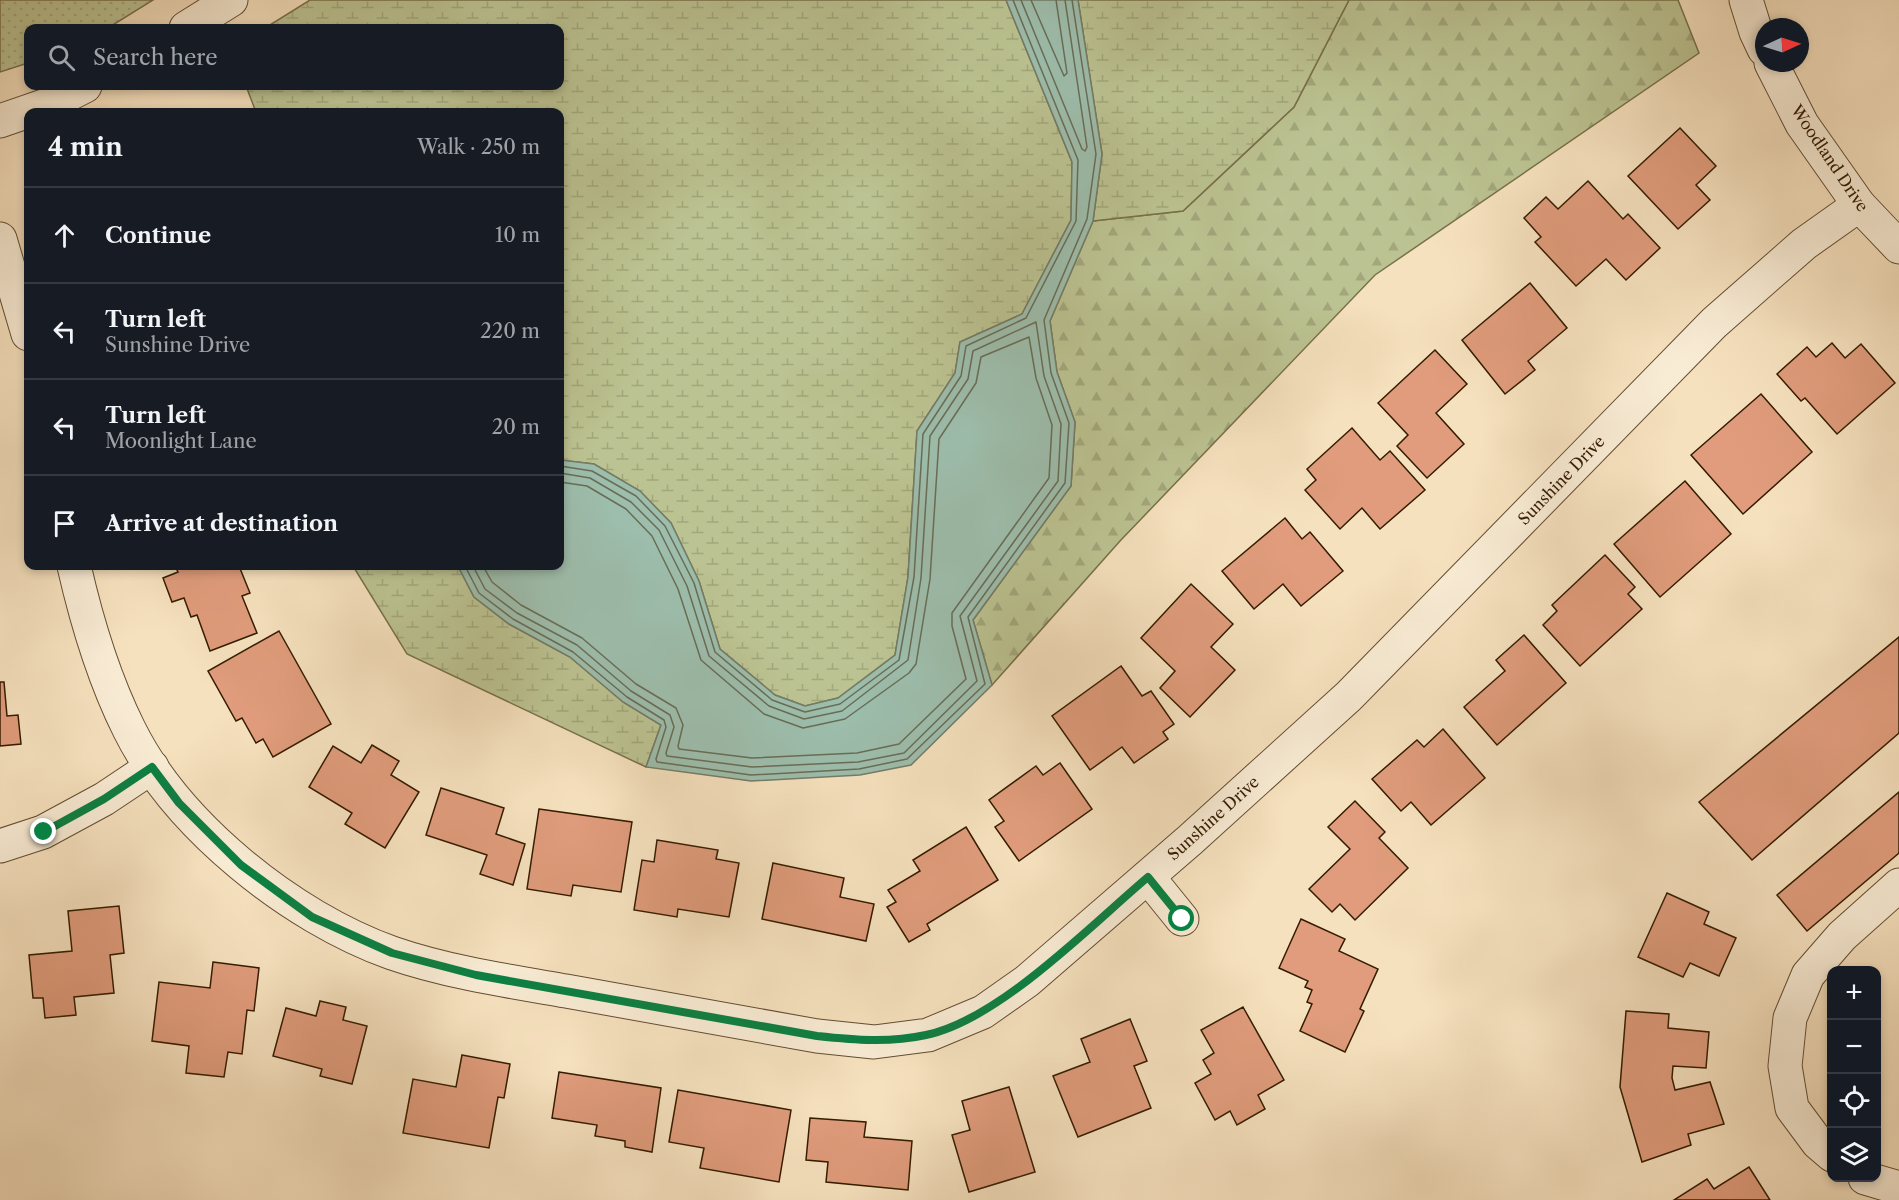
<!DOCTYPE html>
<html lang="en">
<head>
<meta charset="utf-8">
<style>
	:root { --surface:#171b24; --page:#242831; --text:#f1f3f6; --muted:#9ea1a6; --line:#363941 }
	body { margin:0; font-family:"Libre Caslon Text",serif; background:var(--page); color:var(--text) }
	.controls { position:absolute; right:18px; bottom:18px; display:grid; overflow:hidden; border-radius:12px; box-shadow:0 3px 9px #0003 }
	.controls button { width:54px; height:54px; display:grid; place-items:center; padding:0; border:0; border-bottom:2px solid var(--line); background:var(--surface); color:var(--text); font:30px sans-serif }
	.compass { position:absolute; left:1755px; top:18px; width:54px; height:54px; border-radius:50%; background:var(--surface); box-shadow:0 3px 9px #0003; rotate:86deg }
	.stop { position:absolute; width:18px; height:18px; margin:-14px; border:4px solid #0b8043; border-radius:50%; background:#fff }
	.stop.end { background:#0b8043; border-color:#fff; box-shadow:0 2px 6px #0008 }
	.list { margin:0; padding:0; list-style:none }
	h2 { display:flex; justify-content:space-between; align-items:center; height:78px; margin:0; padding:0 24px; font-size:26px }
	h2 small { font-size:20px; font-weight:400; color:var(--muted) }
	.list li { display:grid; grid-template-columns:39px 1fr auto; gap:18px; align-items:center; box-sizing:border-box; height:96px; padding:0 24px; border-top:2px solid var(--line) }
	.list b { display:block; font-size:22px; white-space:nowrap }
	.list p { margin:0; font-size:20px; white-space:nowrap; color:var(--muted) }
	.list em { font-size:20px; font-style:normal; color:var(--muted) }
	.icon { flex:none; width:33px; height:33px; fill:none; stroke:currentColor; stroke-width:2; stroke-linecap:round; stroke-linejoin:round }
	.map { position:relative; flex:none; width:1899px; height:1200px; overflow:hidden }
	.search { position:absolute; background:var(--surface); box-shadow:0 3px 9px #0003; left:24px; top:24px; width:540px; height:66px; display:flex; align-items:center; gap:15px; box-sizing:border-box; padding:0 21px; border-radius:12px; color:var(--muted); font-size:22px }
	.panel { position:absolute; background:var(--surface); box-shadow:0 3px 9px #0003; left:24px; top:108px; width:540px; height:462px; border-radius:12px }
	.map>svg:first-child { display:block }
	.forest { fill:url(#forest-firs); stroke:#787049; stroke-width:1.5 }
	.wetland { fill:url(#wetland-marsh); stroke:#787049; stroke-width:1.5 }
	.park { fill:url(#park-dots); stroke:#787049; stroke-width:1.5 }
	.water { fill:#9dbead; stroke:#737d68; stroke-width:1.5 }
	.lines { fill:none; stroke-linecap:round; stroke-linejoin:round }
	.shore { stroke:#686d56; stroke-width:1.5 }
	.building { fill:#e09c7c; stroke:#341c00; stroke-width:1.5 }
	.minor-casing { stroke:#644d30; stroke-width:35 }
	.minor { stroke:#f9ecd5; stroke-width:33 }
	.route { stroke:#0b8043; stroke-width:8 }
	.labels { text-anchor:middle; stroke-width:6; stroke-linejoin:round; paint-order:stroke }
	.street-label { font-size:16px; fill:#341c00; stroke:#f9ecd5 }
</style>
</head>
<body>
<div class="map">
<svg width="1899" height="1200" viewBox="0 0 1899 1200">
	<defs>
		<pattern id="forest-firs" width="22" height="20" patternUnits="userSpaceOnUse" patternTransform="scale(1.5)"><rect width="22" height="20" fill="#bcc392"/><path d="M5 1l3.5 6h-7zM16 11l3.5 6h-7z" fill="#a2a77c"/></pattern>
		<pattern id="wetland-marsh" width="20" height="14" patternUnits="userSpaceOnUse" patternTransform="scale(1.5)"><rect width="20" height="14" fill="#bcc392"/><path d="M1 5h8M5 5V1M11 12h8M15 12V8" fill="none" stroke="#a2a77c"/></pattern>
		<pattern id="park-dots" width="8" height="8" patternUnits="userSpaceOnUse" patternTransform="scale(1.5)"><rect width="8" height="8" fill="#bcc392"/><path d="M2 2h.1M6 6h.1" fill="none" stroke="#a2a77c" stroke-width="1.8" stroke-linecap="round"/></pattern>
	</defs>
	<rect width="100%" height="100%" fill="#f6e1be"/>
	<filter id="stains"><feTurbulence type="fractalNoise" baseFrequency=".00333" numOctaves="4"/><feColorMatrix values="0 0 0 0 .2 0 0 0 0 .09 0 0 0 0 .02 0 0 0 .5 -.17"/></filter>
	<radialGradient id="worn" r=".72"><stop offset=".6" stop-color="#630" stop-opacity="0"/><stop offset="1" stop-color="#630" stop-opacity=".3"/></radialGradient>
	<!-- forest -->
	<path class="forest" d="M1349 0H1678L1699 53 1375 275 1120 541 992 685 973 620 1071 486 1075 422 1057 372 1050 321 1093 221 1183 211 1294 107Z"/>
	<!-- wetland -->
	<g class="wetland">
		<path d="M310 0H1006L1072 162 1071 220 1022 314 960 342 955 373 917 431 908 577 895 655 838 698 805 706 775 695 720 649 699 581 671 523 640 491 594 464 560 460V112H256L246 86H560V28H265Z"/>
		<path d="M1078 0H1349L1294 107 1183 211 1093 221 1102 154Z"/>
		<path d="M353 566H458L474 597 509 624 570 657 623 702 661 725 646 767 407 654Z"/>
	</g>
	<!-- park -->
	<path class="park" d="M0 0H153L108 28H28V63L0 72Z"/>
	<!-- water -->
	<path class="water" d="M1006 0H1078L1102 154 1093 221 1050 321 1057 372 1075 422 1071 486 973 620 992 685 911 765 860 775 751 781 646 767 661 725 623 702 570 657 509 624 474 597 458 566H560V460L594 464 640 491 671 523 699 581 720 649 775 695 805 706 838 698 895 655 908 577 917 431 955 373 960 342 1022 314 1071 220 1072 162Z"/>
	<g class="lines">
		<!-- shore -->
		<g class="shore">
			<path d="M1021 0 1082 149 1085 151 1087 147 1065 0"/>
			<path d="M1031 0 1064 76 1067 73 1056 0"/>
			<path d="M560 466 592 471 636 496 665 526 694 583 715 652 772 700 805 712 840 704 899 660 914 577 923 434 961 376 966 346 1026 318 1076 221 1078 160 1013 0"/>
			<path d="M465 566 479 593 513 619 573 652 627 697 664 720 666 727 656 759 657 762 751 775 859 769 907 759 985 684 968 617 1065 483 1069 423 1051 373 1044 320 1087 219 1096 154 1072 0"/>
			<path d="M473 566 485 589 517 613 577 645 631 691 670 715 674 727 666 753 667 756 752 767 858 762 904 753 977 681 960 616 1058 481 1061 424 1044 376 1036 322 973 351 968 379 930 436 921 578 908 660 842 711 804 719 769 706 709 656 687 586 659 530 631 502 590 478 560 473"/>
			<path d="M483 566 492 582 521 605 582 638 636 684 676 708 683 725 678 746 679 749 752 758 857 753 899 744 966 679 952 626V613L1049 478 1052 425 1036 378 1029 337 981 357 976 383 939 439 930 579 916 664 909 673 845 719 803 728 764 714 701 660 678 589 652 536 626 509 587 486 560 482"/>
		</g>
	</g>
	<!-- building -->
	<g class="building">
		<path d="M1680 128 1716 166 1696 185 1710 200 1678 229 1628 176Z"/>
		<path d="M1588 181 1623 219 1628 214 1660 248 1626 280 1606 259 1576 286 1535 242 1541 237 1524 218 1546 197 1558 209Z"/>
		<path d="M1530 283 1567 328 1528 361 1535 370 1505 394 1462 340Z"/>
		<path d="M1832 343 1845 358 1861 344 1895 383 1837 434 1805 398 1801 401 1777 374 1807 347 1816 357Z"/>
		<path d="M1435 350 1467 384 1436 413 1464 444 1427 478 1397 446 1408 435 1378 403Z"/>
		<path d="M1761 394 1812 452 1743 514 1691 455Z"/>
		<path d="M1352 428 1380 460 1390 451 1425 490 1380 529 1362 508 1340 529 1305 490 1316 480 1307 469Z"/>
		<path d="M1685 481 1731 534 1660 597 1614 544Z"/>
		<path d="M1285 518 1302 539 1310 532 1343 571 1301 606 1283 584 1254 609 1222 571Z"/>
		<path d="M1605 555 1635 587 1628 594 1642 609 1580 666 1543 625 1557 611 1552 605Z"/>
		<path d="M175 566H239L250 593 242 596 257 633 210 651 197 615 191 617 184 598 172 602 163 578 178 572Z"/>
		<path d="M1191 584 1233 624 1211 647 1235 670 1190 717 1160 688 1175 671 1141 638Z"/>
		<path d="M279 631 331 724 273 757 263 739 256 743 242 718 236 721 208 671Z"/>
		<path d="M1524 635 1566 683 1497 745 1464 707 1505 671 1496 660Z"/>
		<path d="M1899 637V733L1752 860 1699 802Z"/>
		<path d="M1121 666 1142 696 1151 691 1174 724 1163 732 1168 739 1134 763 1122 747 1090 770 1052 716Z"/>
		<path d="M0 682H4L7 716 18 715 21 744 0 746Z"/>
		<path d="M1443 729 1485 778 1431 825 1411 802 1401 811 1372 779 1417 740 1424 747Z"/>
		<path d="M372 745 399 761 391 775 419 792 385 848 345 824 352 813 309 787 333 746 361 763Z"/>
		<path d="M1060 763 1092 809 1019 861 995 827 1004 821 989 800 1036 766 1043 775Z"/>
		<path d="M441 788 504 808 496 834 525 844 513 885 480 874 487 855 426 835Z"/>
		<path d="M1899 792V853L1807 931 1777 895Z"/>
		<path d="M1355 801 1385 832 1379 838 1408 868 1355 920 1340 904 1332 912 1309 889 1350 849 1328 827Z"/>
		<path d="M539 809 632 822 621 892 573 885 571 896 527 889Z"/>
		<path d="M966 827 998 880 927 924 930 930 909 942 887 907 896 902 888 890 920 871 913 860Z"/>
		<path d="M657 840 718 850 716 859 739 863 729 917 678 909 677 917 634 910 642 860 654 862Z"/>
		<path d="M773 863 844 878 840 897 874 904 866 941 762 919Z"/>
		<path d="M1667 893 1709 912 1704 924 1736 938 1719 976 1690 963 1683 977 1638 957Z"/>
		<path d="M119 906 124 953 110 955 114 993 74 997 76 1015 45 1018 43 998H33L29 955 72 951 68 911Z"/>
		<path d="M1301 919 1345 939 1339 951 1378 969 1360 1009 1364 1011 1345 1052 1300 1031 1312 1004 1307 1002 1312 990 1305 987 1308 981 1279 968Z"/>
		<path d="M213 962 259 968 254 1011 247 1010 242 1054 228 1052 224 1077 186 1073 189 1046 152 1041 159 982 210 988Z"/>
		<path d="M320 1001 346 1007 343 1020 367 1026 352 1084 320 1076 322 1069 273 1056 286 1008 316 1016Z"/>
		<path d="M1243 1007 1284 1080 1258 1095 1265 1109 1237 1125 1230 1111 1215 1120 1195 1083 1211 1074 1203 1060 1214 1053 1201 1030Z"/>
		<path d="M1626 1011 1669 1014 1668 1028 1709 1032 1706 1068 1673 1066 1672 1078 1675 1090 1710 1082 1724 1124 1688 1134 1691 1145 1642 1162 1620 1087Z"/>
		<path d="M1130 1019 1147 1061 1134 1066 1151 1108 1078 1137 1053 1076 1090 1062 1081 1039Z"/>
		<path d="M462 1055 510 1064 504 1098 498 1097 489 1148 403 1133 413 1079 456 1087Z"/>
		<path d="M559 1072 661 1088 652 1152 625 1147V1141L595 1136 597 1125 552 1118Z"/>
		<path d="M1009 1087 1035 1172 969 1192 952 1135 970 1130 962 1101Z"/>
		<path d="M678 1090 791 1110 779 1182 700 1168 704 1148 669 1142Z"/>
		<path d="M810 1118 866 1122 864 1137 912 1141 908 1190 826 1182 828 1162 806 1160Z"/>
		<path d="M1749 1167 1770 1200H1674L1707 1179 1714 1189Z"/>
	</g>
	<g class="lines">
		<defs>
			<g id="minor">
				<path d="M1746 0 1756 32 1764 49"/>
				<path d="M186 28 231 0"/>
				<path d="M1771 63 1802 124 1859 205 1899 247"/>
				<path d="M0 121 52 103 85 86"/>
				<path d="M0 239 28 334"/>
				<path d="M74 566C87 623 103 677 129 729 177 826 291 917 392 953 447 972 508 981 566 991 649 1006 733 1021 817 1036L874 1042 928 1035 983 1012 1027 981 1190 840 1349 696 1714 323 1804 244 1859 205"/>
				<path d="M0 846 43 832 104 799 152 767"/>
				<path d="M1148 877 1182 919"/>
				<path d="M1832 1155 1818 1143 1792 1108 1785 1066 1790 1018 1808 975 1842 936 1899 885"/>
				<path d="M1865 1178 1899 1188"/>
			</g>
		</defs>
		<!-- minor casing -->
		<use href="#minor" class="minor-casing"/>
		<!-- minor -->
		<use href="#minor" class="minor"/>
	</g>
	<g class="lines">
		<!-- route -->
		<path class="route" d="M44 832 104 799 152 767 179 803 241 865 312 917 392 953 476 975 817 1036C855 1040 889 1043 926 1035 999 1020 1091 925 1148 877L1182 919"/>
	</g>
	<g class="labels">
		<!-- street labels -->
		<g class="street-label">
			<text transform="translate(1830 158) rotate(56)" y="6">Woodland Drive</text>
			<text transform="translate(1561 480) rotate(-46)" y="6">Sunshine Drive</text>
			<text transform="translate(1213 818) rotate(-42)" y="6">Sunshine Drive</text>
		</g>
	</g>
	<rect width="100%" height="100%" filter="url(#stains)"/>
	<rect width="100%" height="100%" fill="url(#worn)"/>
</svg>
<div class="controls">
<button>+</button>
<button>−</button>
<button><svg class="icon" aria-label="locate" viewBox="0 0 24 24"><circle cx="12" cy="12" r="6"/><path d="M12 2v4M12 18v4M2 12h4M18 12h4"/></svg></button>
<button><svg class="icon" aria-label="layers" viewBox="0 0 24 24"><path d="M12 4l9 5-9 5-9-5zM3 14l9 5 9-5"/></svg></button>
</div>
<svg class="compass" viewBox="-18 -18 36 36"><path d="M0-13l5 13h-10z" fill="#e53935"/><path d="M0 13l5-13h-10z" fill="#9ea1a6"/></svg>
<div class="stop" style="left:1182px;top:919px"></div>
<div class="stop end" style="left:44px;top:832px"></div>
<div class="search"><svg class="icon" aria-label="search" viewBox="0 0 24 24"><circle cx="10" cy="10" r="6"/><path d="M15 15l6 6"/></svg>Search here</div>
<section class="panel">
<h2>4 min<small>Walk · 250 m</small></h2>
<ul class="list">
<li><svg class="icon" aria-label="ahead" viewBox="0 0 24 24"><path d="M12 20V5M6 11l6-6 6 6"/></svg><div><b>Continue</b></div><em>10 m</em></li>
<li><svg class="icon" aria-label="left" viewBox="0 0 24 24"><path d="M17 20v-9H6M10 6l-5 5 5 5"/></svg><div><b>Turn left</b><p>Sunshine Drive</p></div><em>220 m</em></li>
<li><svg class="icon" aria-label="left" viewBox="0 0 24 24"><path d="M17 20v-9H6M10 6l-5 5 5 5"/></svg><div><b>Turn left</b><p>Moonlight Lane</p></div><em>20 m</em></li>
<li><svg class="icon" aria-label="arrive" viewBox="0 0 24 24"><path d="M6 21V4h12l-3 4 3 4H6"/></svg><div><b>Arrive at destination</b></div></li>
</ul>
</section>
</div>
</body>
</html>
